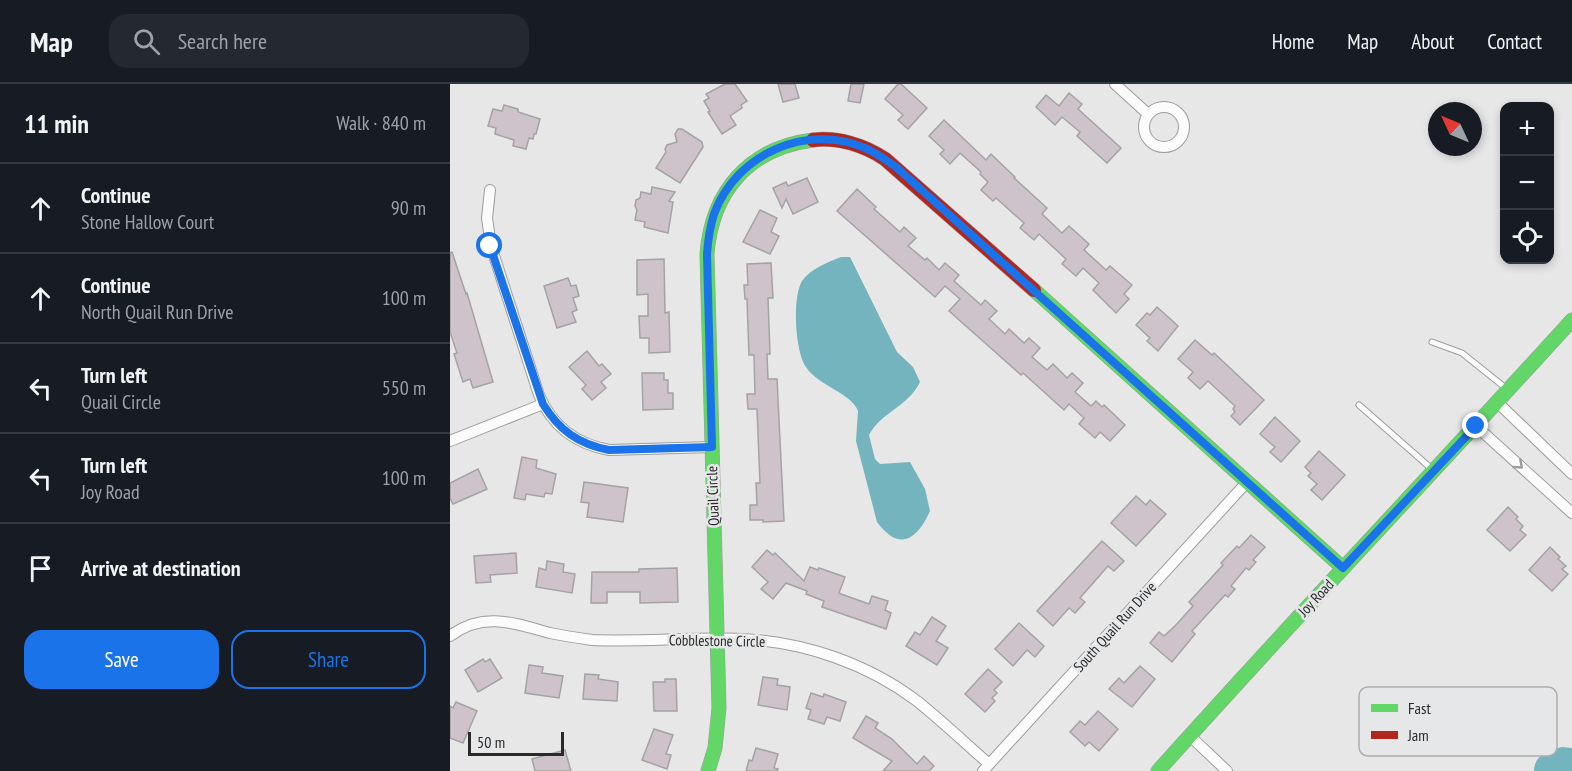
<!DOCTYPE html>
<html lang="en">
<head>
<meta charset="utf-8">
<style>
	:root { --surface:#171b24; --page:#242831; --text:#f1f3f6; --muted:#9ea1a6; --line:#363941; --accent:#1a73e8 }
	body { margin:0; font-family:"PT Sans Narrow",sans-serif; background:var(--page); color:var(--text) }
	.controls { position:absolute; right:18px; top:18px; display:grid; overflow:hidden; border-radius:12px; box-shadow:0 3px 9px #0003 }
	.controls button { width:54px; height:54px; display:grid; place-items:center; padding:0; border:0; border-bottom:2px solid var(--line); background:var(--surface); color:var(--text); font:30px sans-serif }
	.compass { position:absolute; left:978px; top:18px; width:54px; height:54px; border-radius:50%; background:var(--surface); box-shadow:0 3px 9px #0003; rotate:314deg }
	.scale { position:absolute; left:18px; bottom:15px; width:96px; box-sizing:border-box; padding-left:6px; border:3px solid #2a2a2b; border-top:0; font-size:16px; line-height:21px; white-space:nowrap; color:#2a2a2b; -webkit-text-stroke:4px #e6e7e8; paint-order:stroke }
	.stop { position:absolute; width:18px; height:18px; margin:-14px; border:4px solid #1a73e8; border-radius:50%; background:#fff }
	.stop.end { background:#1a73e8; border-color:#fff; box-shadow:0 2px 6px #0008 }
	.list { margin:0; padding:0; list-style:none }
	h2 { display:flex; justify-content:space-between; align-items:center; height:78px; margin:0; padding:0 24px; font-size:26px }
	h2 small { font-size:20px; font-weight:400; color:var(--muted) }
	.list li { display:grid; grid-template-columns:39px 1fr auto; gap:18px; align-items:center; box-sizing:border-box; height:90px; padding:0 24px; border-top:2px solid var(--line) }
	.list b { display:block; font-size:22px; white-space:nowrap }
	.list p { margin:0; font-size:20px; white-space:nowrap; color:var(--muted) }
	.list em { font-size:20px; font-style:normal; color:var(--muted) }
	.actions { display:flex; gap:12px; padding:18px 24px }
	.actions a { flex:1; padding:14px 0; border:2px solid var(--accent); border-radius:18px; text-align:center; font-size:21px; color:var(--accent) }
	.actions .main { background:var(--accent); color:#fff }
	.icon { flex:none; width:33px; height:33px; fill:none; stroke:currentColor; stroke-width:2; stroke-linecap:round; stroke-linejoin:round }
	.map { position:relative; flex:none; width:1122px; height:687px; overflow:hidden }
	header { display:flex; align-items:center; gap:36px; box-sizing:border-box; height:84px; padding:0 30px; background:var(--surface); border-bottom:2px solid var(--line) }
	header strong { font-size:28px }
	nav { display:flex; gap:33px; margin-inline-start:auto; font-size:21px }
	.search { width:420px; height:54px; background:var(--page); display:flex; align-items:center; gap:15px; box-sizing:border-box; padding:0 21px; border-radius:18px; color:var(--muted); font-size:22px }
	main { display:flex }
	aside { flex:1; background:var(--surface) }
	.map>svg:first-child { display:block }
	.water { fill:#74b4be }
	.building { fill:#cec3cb; stroke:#a4a3a3; stroke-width:1.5 }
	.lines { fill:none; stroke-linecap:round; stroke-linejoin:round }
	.lane-casing { stroke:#9d9d9d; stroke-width:7 }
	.street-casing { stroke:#9d9d9d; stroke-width:12 }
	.fast-casing { stroke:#9d9d9d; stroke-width:15 }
	.jam-casing { stroke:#9d9d9d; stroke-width:15 }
	.lane { stroke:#fbfbfb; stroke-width:5 }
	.street { stroke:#fbfbfb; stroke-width:10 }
	.fast { stroke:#63d668; stroke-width:14 }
	.jam { stroke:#b3261e; stroke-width:14 }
	.oneway { stroke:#9d9d9d }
	.route { stroke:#1a73e8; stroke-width:8 }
	.labels { text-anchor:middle; stroke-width:5; stroke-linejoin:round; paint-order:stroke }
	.street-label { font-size:15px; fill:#2a2a2b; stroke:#e6e7e8 }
	.key { fill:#e6e7e8; stroke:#aeaeaf; stroke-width:1.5 }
	.key-label { font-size:16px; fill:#2a2a2b }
</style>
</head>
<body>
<header>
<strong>Map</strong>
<div class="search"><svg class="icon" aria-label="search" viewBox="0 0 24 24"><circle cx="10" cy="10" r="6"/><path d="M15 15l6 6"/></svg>Search here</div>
<nav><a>Home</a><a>Map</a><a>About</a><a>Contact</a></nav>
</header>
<main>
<aside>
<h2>11 min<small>Walk · 840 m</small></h2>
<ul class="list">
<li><svg class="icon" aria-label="ahead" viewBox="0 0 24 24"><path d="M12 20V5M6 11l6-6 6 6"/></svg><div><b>Continue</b><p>Stone Hallow Court</p></div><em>90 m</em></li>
<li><svg class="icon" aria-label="ahead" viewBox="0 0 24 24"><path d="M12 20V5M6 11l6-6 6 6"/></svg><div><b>Continue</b><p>North Quail Run Drive</p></div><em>100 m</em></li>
<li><svg class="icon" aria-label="left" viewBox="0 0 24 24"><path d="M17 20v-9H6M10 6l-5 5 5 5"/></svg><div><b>Turn left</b><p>Quail Circle</p></div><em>550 m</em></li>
<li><svg class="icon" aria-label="left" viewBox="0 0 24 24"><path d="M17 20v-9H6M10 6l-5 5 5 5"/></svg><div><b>Turn left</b><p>Joy Road</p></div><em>100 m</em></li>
<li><svg class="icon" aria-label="arrive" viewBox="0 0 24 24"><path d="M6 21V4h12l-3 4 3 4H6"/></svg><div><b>Arrive at destination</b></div></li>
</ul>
<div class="actions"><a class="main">Save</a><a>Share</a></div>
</aside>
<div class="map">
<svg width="1122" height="687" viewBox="0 0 1122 687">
	<rect width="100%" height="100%" fill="#e7e7e7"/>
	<!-- water -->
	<g class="water">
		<path d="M391 173H400L447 268 463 283 470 298C458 323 431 328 419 351L425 375 430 380 460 378 475 405 480 427C467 456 449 468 427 438L406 357 408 327C402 309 368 302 356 283 345 267 342 214 352 197 360 185 378 178 391 173Z"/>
		<path d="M1112 663 1122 664V687H1084C1084 671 1099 666 1112 663Z"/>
	</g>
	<!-- building -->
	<g class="building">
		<path d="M275 0H285L297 17 291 21 292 24 280 32 286 41 272 50 258 28 260 27 254 17 259 14 256 10Z"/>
		<path d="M328 0H345L349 14 333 18Z"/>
		<path d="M401 0H414L410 19 398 17Z"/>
		<path d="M448 0H451L477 24 458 45 448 36 453 31 435 15Z"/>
		<path d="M619 9 632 20 628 25 671 64 657 79 627 52 630 48 612 33 605 41 586 23 596 11 609 22Z"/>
		<path d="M54 21 68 25V28L90 35 86 50H84L83 55 79 54 76 65 63 62 64 56 45 50 46 44 38 42 43 25 52 27Z"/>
		<path d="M494 36 536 76 541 70 565 93 564 94 597 124 592 130 612 149 619 142 639 160 634 166 656 186 660 182 682 201 674 210 679 215 666 229 643 206 649 199 633 184 626 192 612 180 616 175 589 150 584 156 570 144 574 139 546 114 543 117 531 106 538 98 530 90 531 88 510 69 500 80 490 70 494 66 479 52Z"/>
		<path d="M228 45H232L252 58 253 63 230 99 206 84 216 68 215 65 217 61 227 58 225 50Z"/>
		<path d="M357 94 368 118 343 130 336 115 332 124 323 104 336 98 338 102Z"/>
		<path d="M202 103 225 108 219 117 223 118 218 149 194 143 195 138 185 136 187 126 185 122 186 116 190 114 191 108 201 110Z"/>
		<path d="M407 105 426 123 424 125 450 148 454 143 466 154 458 162 475 176 477 174 489 186 495 179 509 191 504 197 531 221 535 216 547 227 539 235 555 250 559 245 574 259 579 254 590 264 582 273 597 286 603 280 617 294 622 289 633 299 625 308 641 322 646 317 652 323 654 321 675 341 660 357 650 348 645 354 629 340 634 334 619 320 614 326 573 289 571 291 499 227 510 215 495 202 485 213 387 127Z"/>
		<path d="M310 126 327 134 321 148 329 152 320 170 293 158Z"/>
		<path d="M2 168 16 210 17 209 43 298 23 304 20 295 13 298 4 270 7 269 0 248V169Z"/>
		<path d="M214 175 215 229 219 228 220 268 199 269V254H190L189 232H198V210L187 211V176Z"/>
		<path d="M321 179 323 214H318L320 270H317L318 295H327L334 437 313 438V436H300V421H307L306 399H310L307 325H298L297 310H305L304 271H299L297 215H295L294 201H298L297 180Z"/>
		<path d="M118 194 121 202 126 201 129 212 123 214 127 226 122 228 126 238 107 244 94 202Z"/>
		<path d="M707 223 728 242 708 267 697 257 700 254 686 241 697 229 700 231Z"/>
		<path d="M745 256 762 271 764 269 814 316 790 341 781 332 785 328 783 325 785 322 758 297 750 305 738 294 743 288 728 275Z"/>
		<path d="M137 267 149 282 152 280 161 290 151 298 156 304 142 316 132 305 136 301 119 283Z"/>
		<path d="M192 289H214V296H218V309H223V325L193 326Z"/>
		<path d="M825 333 850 357 831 378 820 368 825 363 810 350Z"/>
		<path d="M869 367 895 391 872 416 861 406 867 400 858 392 861 389 855 383Z"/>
		<path d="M72 373 87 376 86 384 106 390 102 410 95 409 94 413 76 410 75 416 64 414Z"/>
		<path d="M28 385 37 405 3 420 0 414V399Z"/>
		<path d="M134 398 178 404 173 438 137 433 139 419 131 418Z"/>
		<path d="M686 412 696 421 700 416 716 430 686 462 661 439Z"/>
		<path d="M1058 423 1068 433 1066 435 1073 442 1070 446 1076 451 1060 467 1037 446Z"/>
		<path d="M801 451 815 463 803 476 806 478 799 486 796 484 781 502 785 505 778 513 775 511 742 547 745 550 722 578 700 559 709 548 714 552 725 542 743 522 739 518 773 481 771 479 787 462 789 464Z"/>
		<path d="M652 457 674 477 664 487 658 482 630 514 635 518 625 529 619 524 603 542 587 527Z"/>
		<path d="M1100 463 1110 473 1108 475 1116 482 1112 485 1118 490 1102 507 1079 486Z"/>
		<path d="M317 466 323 471 325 469 354 497 360 483 368 486 369 484 395 493 389 509 391 510 419 520 422 512 438 517 435 526 441 529 436 545 372 523 374 517 356 510 357 507 336 499 323 515 311 505 318 498 302 483Z"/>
		<path d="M66 469 67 489 40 491 41 498 26 499 24 472Z"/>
		<path d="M97 477 114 480 113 488 125 490 122 509 86 503 89 484 96 486Z"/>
		<path d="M227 484 228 518 190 519V508H157V519H141L142 488H189V485Z"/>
		<path d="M482 533 496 542 486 557 498 564 487 581 456 562 465 548 470 551Z"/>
		<path d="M569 539 594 562 585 573 577 566 563 582 545 565Z"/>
		<path d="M33 575 35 578 40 575 52 594 28 608 15 586Z"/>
		<path d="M79 581 93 583 92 589 113 592 109 614 75 609Z"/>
		<path d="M690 582 705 595 682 623 659 605 669 594 674 599Z"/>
		<path d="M538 585 552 598 544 606 547 609 542 614 545 617 535 628 515 610Z"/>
		<path d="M135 590 149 591 148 595 168 598 167 617 133 615Z"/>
		<path d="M313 593 328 595 327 601 340 603 337 626 308 621Z"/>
		<path d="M215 595H226L227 627H204L203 598H215Z"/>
		<path d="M361 609 373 613 374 610 396 618 390 637 377 633 374 640 358 635 361 626 356 624Z"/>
		<path d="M6 618 27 627 13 659 0 654V622L3 624Z"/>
		<path d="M648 627 668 645 649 667 639 658 635 662 620 648 630 637 635 641Z"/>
		<path d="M416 632 428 639 425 644 442 655 467 680 474 672 484 682 479 687H433L442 677 403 654Z"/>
		<path d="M204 645 223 651 216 670 221 671 217 685 192 676Z"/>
		<path d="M306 664 328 670 324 684 328 685 327 687H296L299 676 302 677Z"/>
		<path d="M115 666 121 687H85L82 675Z"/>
	</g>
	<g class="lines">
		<defs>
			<g id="lane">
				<path d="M982 258 1012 269 1057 305"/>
				<path d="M909 321 983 386"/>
			</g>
			<g id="street">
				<path d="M665 0 698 30"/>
				<circle cx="714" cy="43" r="20"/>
				<path d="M40 106 37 134 41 162 89 311C102 342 126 360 159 366L262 363"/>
				<path d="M1047 318 1122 390"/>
				<path d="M1026 342 1122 429"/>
				<path d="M0 357 93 320"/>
				<path d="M0 552C33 527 64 539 100 549 114 552 128 554 142 556 192 558 243 553 293 555 355 558 418 580 467 617 492 637 515 659 539 680"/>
				<path d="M740 652 777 687"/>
				<path d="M533 687 797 398"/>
			</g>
			<g id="fast">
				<path d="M584 206 893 484"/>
				<path d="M258 687 265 664 269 624 257 170C262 107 299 64 363 56"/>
				<path d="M708 687C844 535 985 387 1122 236"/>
			</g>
			<path id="jam" d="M363 56C388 53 414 61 435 75L584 206"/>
		</defs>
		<!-- lane casing -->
		<use href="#lane" class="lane-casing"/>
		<!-- street casing -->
		<use href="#street" class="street-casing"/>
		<!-- fast casing -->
		<use href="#fast" class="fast-casing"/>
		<!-- jam casing -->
		<use href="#jam" class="jam-casing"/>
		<!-- lane -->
		<use href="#lane" class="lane"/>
		<!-- street -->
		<use href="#street" class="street"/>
		<!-- fast -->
		<use href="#fast" class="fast"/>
		<!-- jam -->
		<use href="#jam" class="jam"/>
	</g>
	<!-- one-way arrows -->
	<defs><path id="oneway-chevron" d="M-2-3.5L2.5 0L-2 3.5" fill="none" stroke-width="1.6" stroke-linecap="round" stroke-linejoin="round" transform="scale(1.5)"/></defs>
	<use class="oneway" href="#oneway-chevron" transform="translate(1069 381) rotate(42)"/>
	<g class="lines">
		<!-- route -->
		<path class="route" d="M40 162 93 320C109 346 128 360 159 366L262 363 257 170C258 156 260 143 264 130 286 70 356 39 415 64 427 69 436 76 446 83L893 484 1026 342"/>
	</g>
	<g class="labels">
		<!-- street labels -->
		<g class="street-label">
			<text transform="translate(263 412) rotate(-92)" y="5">Quail Circle</text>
			<text transform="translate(866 514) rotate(-47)" y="5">Joy Road</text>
			<text transform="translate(665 543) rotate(-48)" y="5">South Quail Run Drive</text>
			<text transform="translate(267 557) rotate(1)" y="5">Cobblestone Circle</text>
		</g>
	</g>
	<!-- legend -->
	<rect x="909" y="603" width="198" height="69" rx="9" class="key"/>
	<rect x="921" y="620" width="27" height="8" fill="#63d668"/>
	<rect x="921" y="647" width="27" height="8" fill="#b3261e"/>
	<g class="key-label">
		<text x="958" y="630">Fast</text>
		<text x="958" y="657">Jam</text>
	</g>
</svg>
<div class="controls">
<button>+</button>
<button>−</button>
<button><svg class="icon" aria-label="locate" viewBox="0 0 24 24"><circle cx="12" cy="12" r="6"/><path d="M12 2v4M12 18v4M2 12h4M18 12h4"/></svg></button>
</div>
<svg class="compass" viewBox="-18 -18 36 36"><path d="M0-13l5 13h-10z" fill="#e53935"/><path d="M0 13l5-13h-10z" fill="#9ea1a6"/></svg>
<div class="scale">50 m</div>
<div class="stop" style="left:40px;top:162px"></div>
<div class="stop end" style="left:1026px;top:342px"></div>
</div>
</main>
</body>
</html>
